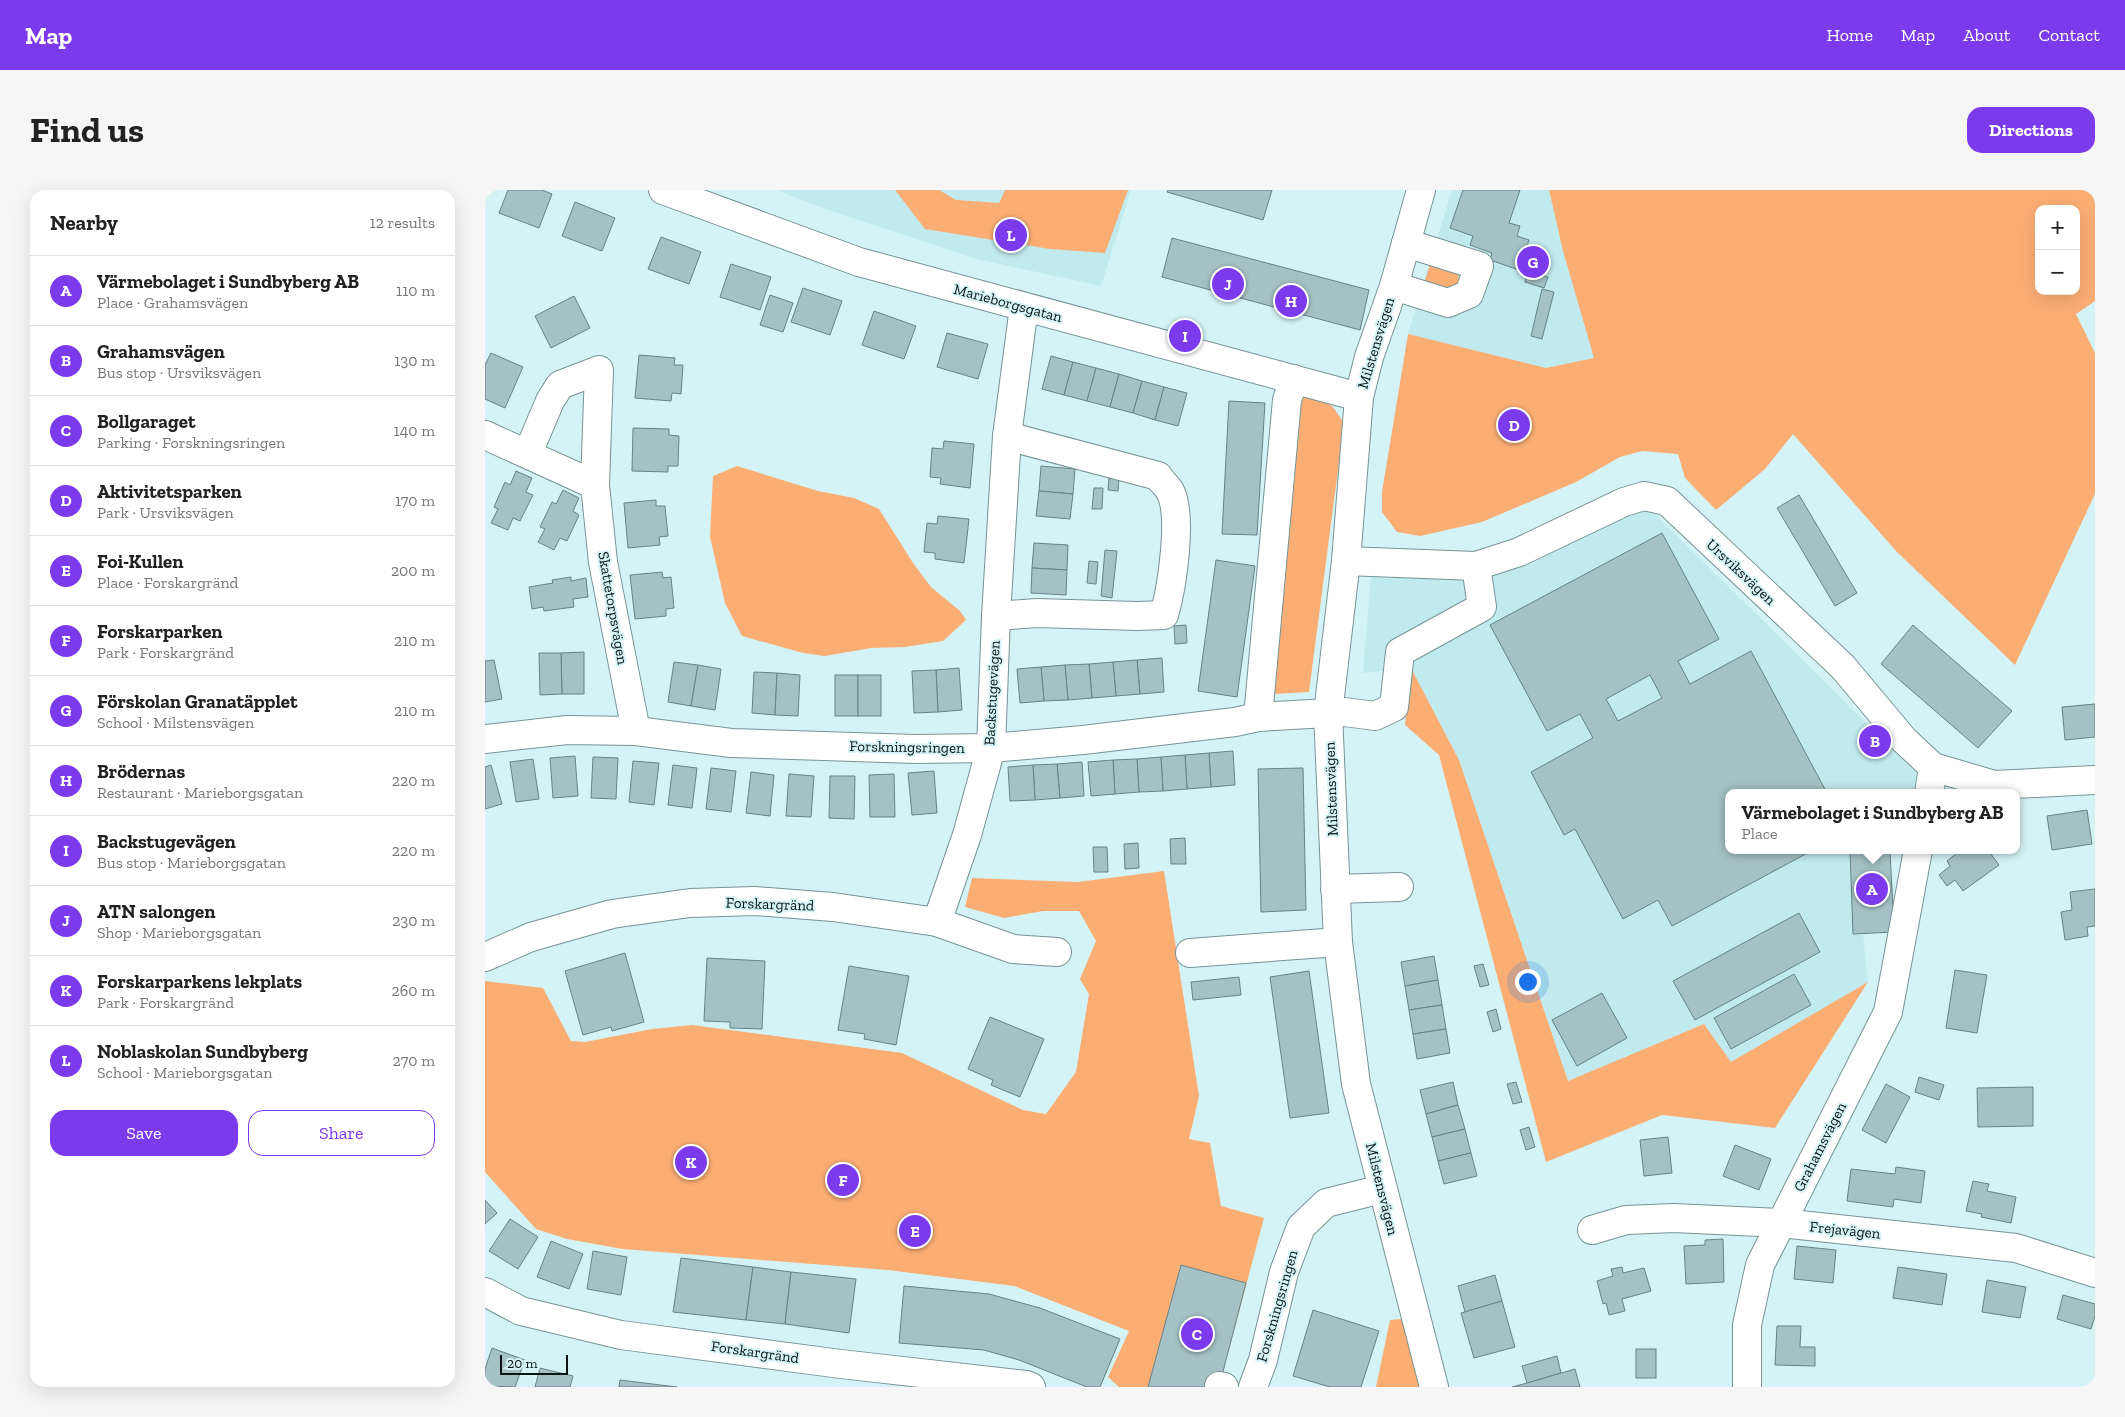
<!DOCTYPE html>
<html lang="en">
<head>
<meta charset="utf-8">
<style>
	:root { --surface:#fff; --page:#f6f6f6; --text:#222; --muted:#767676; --line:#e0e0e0; --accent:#7c3aed }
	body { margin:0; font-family:"Zilla Slab",serif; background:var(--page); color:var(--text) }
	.controls { position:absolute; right:15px; top:15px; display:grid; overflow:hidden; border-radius:10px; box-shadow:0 5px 20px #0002 }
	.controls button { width:45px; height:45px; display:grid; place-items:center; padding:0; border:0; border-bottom:1px solid var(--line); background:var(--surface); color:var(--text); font:25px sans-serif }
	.scale { position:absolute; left:15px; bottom:12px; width:68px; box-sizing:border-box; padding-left:5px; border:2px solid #091415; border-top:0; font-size:14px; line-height:18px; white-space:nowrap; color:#091415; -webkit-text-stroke:4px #d4f3f6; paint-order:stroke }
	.you { position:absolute; left:1042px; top:791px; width:18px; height:18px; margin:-12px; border:4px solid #fff; border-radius:50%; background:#1a73e8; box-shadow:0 0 0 8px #1a73e833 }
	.badge { display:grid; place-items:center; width:32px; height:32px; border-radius:50%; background:var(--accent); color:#fff; font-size:16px; font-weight:700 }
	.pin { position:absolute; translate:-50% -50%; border:2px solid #fff; box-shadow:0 1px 5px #0006 }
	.popup { position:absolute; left:1240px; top:599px; width:295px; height:65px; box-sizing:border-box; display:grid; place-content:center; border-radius:10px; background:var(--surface); filter:drop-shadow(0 1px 4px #0005); font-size:16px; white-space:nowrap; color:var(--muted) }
	.popup b { font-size:19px; color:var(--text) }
	.popup::after { content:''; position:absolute; left:50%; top:100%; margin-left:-10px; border:10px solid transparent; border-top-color:var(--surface) }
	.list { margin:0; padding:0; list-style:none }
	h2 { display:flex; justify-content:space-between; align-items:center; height:65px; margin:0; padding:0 20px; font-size:21px }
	h2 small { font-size:16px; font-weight:400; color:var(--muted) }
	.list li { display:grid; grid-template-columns:32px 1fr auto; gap:15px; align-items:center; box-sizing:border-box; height:70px; padding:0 20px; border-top:1px solid var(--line) }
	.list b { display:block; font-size:19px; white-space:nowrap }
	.list p { margin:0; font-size:16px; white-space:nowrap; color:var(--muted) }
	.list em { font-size:16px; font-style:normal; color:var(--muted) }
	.actions { display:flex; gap:10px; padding:15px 20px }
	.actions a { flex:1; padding:11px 0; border:1px solid var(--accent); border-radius:15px; text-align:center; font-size:18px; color:var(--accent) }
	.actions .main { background:var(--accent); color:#fff }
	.map { position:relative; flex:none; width:1610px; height:1197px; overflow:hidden; border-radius:15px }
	header { display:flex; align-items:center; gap:30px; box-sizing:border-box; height:70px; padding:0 25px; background:var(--accent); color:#fff }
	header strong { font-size:24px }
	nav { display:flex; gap:28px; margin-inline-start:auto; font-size:18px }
	.intro { display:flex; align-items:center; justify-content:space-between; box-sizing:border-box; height:120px; padding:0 30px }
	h1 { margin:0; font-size:35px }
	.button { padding:12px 22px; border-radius:15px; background:var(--accent); color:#fff; font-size:18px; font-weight:700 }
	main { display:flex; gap:30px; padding:0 30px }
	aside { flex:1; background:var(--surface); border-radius:15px; box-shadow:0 5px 20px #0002 }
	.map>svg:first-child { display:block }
	.built { fill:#c0eaed }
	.green { fill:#fbae74; fill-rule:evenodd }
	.building { fill:#a4c2c5; stroke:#668386; fill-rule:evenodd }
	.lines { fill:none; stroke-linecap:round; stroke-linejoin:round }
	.minor-casing { stroke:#769496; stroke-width:30 }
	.minor { stroke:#fff; stroke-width:28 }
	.labels { text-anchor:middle; stroke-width:4; stroke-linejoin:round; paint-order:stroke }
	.street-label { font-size:15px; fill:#091415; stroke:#d4f3f6 }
</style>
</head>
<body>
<header>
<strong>Map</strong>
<nav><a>Home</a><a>Map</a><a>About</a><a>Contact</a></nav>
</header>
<div class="intro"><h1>Find us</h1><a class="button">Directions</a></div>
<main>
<aside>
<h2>Nearby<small>12 results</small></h2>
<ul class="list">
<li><span class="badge">A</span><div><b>Värmebolaget i Sundbyberg AB</b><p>Place · Grahamsvägen</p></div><em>110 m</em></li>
<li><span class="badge">B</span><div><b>Grahamsvägen</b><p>Bus stop · Ursviksvägen</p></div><em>130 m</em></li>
<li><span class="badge">C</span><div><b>Bollgaraget</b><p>Parking · Forskningsringen</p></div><em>140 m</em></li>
<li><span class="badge">D</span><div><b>Aktivitetsparken</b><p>Park · Ursviksvägen</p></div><em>170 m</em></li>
<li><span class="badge">E</span><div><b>Foi-Kullen</b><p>Place · Forskargränd</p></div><em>200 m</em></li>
<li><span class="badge">F</span><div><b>Forskarparken</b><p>Park · Forskargränd</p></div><em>210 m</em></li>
<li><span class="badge">G</span><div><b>Förskolan Granatäpplet</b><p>School · Milstensvägen</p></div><em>210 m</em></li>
<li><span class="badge">H</span><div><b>Brödernas</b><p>Restaurant · Marieborgsgatan</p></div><em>220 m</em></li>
<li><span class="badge">I</span><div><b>Backstugevägen</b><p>Bus stop · Marieborgsgatan</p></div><em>220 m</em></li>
<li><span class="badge">J</span><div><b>ATN salongen</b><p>Shop · Marieborgsgatan</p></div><em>230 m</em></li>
<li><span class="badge">K</span><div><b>Forskarparkens lekplats</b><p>Park · Forskargränd</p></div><em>260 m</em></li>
<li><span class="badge">L</span><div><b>Noblaskolan Sundbyberg</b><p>School · Marieborgsgatan</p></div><em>270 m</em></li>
</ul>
<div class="actions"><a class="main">Save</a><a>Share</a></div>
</aside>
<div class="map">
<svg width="1610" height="1197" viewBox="0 0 1610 1197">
	<rect width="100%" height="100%" fill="#d4f3f6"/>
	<!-- built -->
	<g class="built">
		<path d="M291 0H646L616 96 492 69 346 21Z"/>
		<path d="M967 0H1188L1109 169 1061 178 923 144Z"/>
		<path d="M1160 314 1432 583 1427 603H1243V660H1369L1383 792 1246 873 1219 834 1083 891 974 570 926 478 878 483 886 387 986 389Z"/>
	</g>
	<!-- green -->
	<g class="green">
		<path d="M410 0H454L471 10 514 13 520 0H643L620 63 565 59 440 39Z"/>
		<path d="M1064 0H1610V111L1591 124 1610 163V304L1530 475 1411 361 1308 244 1280 279 1231 320 1200 288 1193 264 1157 261 1135 267 1091 292 997 332 935 346 912 342 897 322V302L923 144 1061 178 1109 168 1078 61ZM1554 19H1591V101H1554Z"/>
		<path d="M946 71 973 80 974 93 967 101 938 97Z"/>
		<path d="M817 204C842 208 846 212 859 234L824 502 789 504Z"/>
		<path d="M252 276 333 301 369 308 394 319 428 373 446 397 475 421 481 430 458 451 420 457 386 458 340 466 318 463 257 446 240 413 225 347 228 286Z"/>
		<path d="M926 478 974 570 1083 891 1219 834 1246 872 1383 792 1290 938 1177 925 1061 972 954 565 920 535Z"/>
		<path d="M679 681 714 906 704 949 725 953 736 1016 779 1028 734 1197H634L623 1187 644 1141 529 1096 403 1080 138 1059 82 1049 51 1039 0 982V791L58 798 86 851 100 852 167 839 207 835 417 863 538 920 561 924 591 882 604 804 595 789 611 751 594 721H558L519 728 480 717 487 688 593 692Z"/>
		<path d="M917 1129 934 1197H891L905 1130Z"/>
	</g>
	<!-- building -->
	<g class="building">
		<path d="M23 0H57L67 4 54 38 14 23Z"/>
		<path d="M683 0H787L778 30 682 2Z"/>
		<path d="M978 0H1035L1024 33 1035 36 1032 46 1044 50 1034 80 1005 70 1007 63 985 55 988 46 965 38Z"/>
		<path d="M90 12 130 28 117 61 77 46Z"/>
		<path d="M176 47 216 62 204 94 163 79Z"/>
		<path d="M687 48 884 100 875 140 677 87Z"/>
		<path d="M246 74 286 87 275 120 235 107Z"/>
		<path d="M1043 81 1063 87 1059 98 1040 92Z"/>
		<path d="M318 98 357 111 345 145 306 132Z"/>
		<path d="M1057 99 1069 102 1057 149 1046 146Z"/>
		<path d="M285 105 308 113 298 142 275 135Z"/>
		<path d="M89 106 105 138 66 158 50 126Z"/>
		<path d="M389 121 431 136 419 169 377 155Z"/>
		<path d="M462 143 503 154 493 189 452 177Z"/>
		<path d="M6 163 38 177 20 218 0 209V175Z"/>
		<path d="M154 165 190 168 189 175H198L196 204 187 203 186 211 150 208Z"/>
		<path d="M566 166 588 172 579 205 557 199Z"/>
		<path d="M588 172 611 178 602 211 579 205Z"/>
		<path d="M611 178 634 184 625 217 602 211Z"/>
		<path d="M634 184 657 191 648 223 625 217Z"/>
		<path d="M657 191 679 197 670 230 648 223Z"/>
		<path d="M679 197 702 203 693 236 670 230Z"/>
		<path d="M744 211 780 213 772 345 737 344Z"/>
		<path d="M148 238 184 239V245L194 246 193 276H183V282L147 281Z"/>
		<path d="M459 251 489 254 485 298 455 294 456 288 445 287 447 258 458 259Z"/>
		<path d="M556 276 590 279 588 304 554 301Z"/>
		<path d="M31 281 47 288 41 302 48 305 35 331 28 328 23 340 6 333 13 319 9 317 20 292 25 295Z"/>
		<path d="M624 287 634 288 633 301 623 300Z"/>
		<path d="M609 298H618L617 319H607Z"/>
		<path d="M78 300 94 308 88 321 94 325 82 351 75 348 69 360 53 352 60 339 55 337 67 312 71 314Z"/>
		<path d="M554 301 588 304 585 329 551 326Z"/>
		<path d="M1314 305 1372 403 1350 416 1292 318Z"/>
		<path d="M171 310V316H180L183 346 174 347 175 355 143 358 139 313Z"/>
		<path d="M453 326 484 329 479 373 450 369V363L439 362 442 333 452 334Z"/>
		<path d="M1177 343 1234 449 1193 471 1205 494 1266 461 1342 603H1243V660H1328L1187 736 1173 710 1138 729 1090 639 1079 645 1046 582 1108 548 1095 524 1062 541 1005 435ZM1165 485 1177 508 1133 531 1121 509Z"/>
		<path d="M549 353 583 355 582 380 547 378Z"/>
		<path d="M620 360 632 361 627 408 616 406Z"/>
		<path d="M731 370 770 376 752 507 713 501Z"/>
		<path d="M604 371 613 372 611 394 602 393Z"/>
		<path d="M547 378 582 380 581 405 546 403Z"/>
		<path d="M177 382 178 388 186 387 189 418 181 419V426L150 429 145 385Z"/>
		<path d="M86 387V391L101 388 103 407 88 409 89 417 59 421 58 417 47 419 44 397 68 393 67 390Z"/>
		<path d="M701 435 702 453 690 454 689 436Z"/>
		<path d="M1428 435 1527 521 1493 558 1396 474Z"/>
		<path d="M99 462V504H77L76 463Z"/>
		<path d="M54 463H76L77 504 55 505Z"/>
		<path d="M677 468 679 502 655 504 652 470Z"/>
		<path d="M9 470 17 509 0 512V471Z"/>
		<path d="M652 470 655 504 631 506 628 472Z"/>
		<path d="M189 472 213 475 206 516 183 512Z"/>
		<path d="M628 472 631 506 607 508 604 474Z"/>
		<path d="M604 474 607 508 583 510 580 475Z"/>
		<path d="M213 475 236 479 230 520 206 516Z"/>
		<path d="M580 475 583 510 559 511 556 477Z"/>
		<path d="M556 477 559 511 535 513 532 479Z"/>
		<path d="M474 478 477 520 453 522 451 480Z"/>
		<path d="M451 480 453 522 429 523 427 481Z"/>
		<path d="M269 482 292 483 290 525 267 523Z"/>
		<path d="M292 483 315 485 313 526 290 525Z"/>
		<rect x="350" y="485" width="23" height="41"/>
		<rect x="373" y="485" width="23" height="41"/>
		<path d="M1610 514V547L1580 550 1577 517Z"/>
		<path d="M748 561 750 595 726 597 724 563Z"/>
		<path d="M724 563 726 597 702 599 700 565Z"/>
		<path d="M700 565 702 599 678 601 676 567Z"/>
		<path d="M90 566 93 606 68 608 65 568Z"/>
		<path d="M108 567 133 568 131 609 106 608Z"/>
		<path d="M676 567 678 601 654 602 652 569Z"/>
		<path d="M48 569 54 609 31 612 25 572Z"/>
		<path d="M652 569 654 602 630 604 628 570Z"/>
		<path d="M628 570 630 604 606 606 603 572Z"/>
		<path d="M148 571 174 573 169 615 144 612Z"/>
		<path d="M597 572 599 606 575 608 572 574Z"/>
		<path d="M572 574 575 608 550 610 548 575Z"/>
		<path d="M6 575 17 614 0 619V577Z"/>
		<path d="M188 575 212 578 207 618 183 615Z"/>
		<path d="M548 575 550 610 525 611 523 577Z"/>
		<path d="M226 578 251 581 246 622 221 619Z"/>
		<path d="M818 578 821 720 776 722 773 579Z"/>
		<path d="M449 581 452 623 427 625 423 583Z"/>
		<path d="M266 582 289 585 285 626 261 623Z"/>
		<path d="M304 584 329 586 326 627 301 626Z"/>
		<path d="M409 584 410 627H385L384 585Z"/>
		<path d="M345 586H370L369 629 344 628Z"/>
		<path d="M1602 620 1607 654 1567 660 1562 626Z"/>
		<path d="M700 648 701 674H686L685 649Z"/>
		<path d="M653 653 654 678 640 679 639 654Z"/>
		<path d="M608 657H622L623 682H609Z"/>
		<path d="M1365 660H1405L1409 742 1368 744Z"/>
		<path d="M1476 660H1503L1514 675 1478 701 1470 690 1462 696 1454 685 1465 676 1462 671Z"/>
		<path d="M1610 699V736L1602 737 1603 746 1580 750 1576 722 1587 720 1585 702Z"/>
		<path d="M1314 723 1335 762 1210 830 1188 791Z"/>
		<path d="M140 763 159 832 127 841 126 837 98 845 80 781Z"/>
		<path d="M949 766 953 790 920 796 916 772Z"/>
		<path d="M222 768 280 771 277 839 245 838V832L219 831Z"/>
		<path d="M998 774 1004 795 995 797 989 776Z"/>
		<path d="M364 776 424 786 411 855 379 849 380 844 353 840Z"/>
		<path d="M1470 780 1502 785 1492 843 1461 838Z"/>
		<path d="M824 781 844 923 805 928 785 787Z"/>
		<path d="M1309 784 1326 815 1246 859 1229 828Z"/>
		<path d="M754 787 756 805 708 810 706 792Z"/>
		<path d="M953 790 957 815 924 820 920 796Z"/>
		<path d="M1117 803 1142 848 1092 876 1067 830Z"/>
		<path d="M957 815 961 839 928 844 924 820Z"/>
		<path d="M1011 819 1016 839 1008 842 1002 822Z"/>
		<path d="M505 827 559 849 535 907 506 895 508 890 483 879Z"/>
		<path d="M961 839 965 863 932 869 928 844Z"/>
		<path d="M1434 887 1459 895 1454 910 1430 902Z"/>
		<path d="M968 892 973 915 941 924 935 900Z"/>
		<path d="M1031 892 1037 912 1028 914 1022 894Z"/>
		<path d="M1401 894 1425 907 1401 953 1377 940Z"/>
		<path d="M1548 897V936L1493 937 1492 898Z"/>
		<path d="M973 915 980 939 947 947 941 924Z"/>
		<path d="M1044 937 1050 957 1041 960 1035 940Z"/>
		<path d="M980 939 986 963 953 971 947 947Z"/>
		<path d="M1183 947 1187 983 1159 986 1155 950Z"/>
		<path d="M1250 955 1286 969 1274 1000 1238 986Z"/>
		<path d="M986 963 992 986 959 994 953 971Z"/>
		<path d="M1411 977 1440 981 1436 1013 1409 1009 1408 1017 1362 1011 1366 979 1410 984Z"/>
		<path d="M1488 991 1504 994 1502 1001 1531 1007 1526 1033 1496 1027 1497 1024 1481 1021Z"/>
		<path d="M0 1010 12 1023 0 1034Z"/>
		<path d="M25 1029 53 1047 33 1079 4 1061Z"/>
		<path d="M1238 1049 1239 1092 1201 1094 1199 1056 1220 1055V1050Z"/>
		<path d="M66 1051 98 1064 84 1099 52 1087Z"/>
		<path d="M1312 1056 1351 1060 1348 1093 1309 1089Z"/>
		<path d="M108 1061 142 1067 136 1105 102 1099Z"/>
		<path d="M196 1068 268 1077 261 1130 188 1122Z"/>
		<path d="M696 1075 761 1093 734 1197H663Z"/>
		<path d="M268 1077 306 1082 300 1134 261 1130Z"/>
		<path d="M1137 1077 1138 1083 1159 1078 1166 1101 1137 1109 1140 1121 1124 1125 1121 1113 1118 1114 1112 1091 1128 1086 1126 1079Z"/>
		<path d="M1413 1077 1462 1084 1457 1115 1408 1108Z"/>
		<path d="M306 1082 371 1089 364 1143 300 1134Z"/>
		<path d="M1010 1085 1017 1111 980 1122 973 1096Z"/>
		<path d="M1502 1090 1541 1097 1535 1128 1497 1122Z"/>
		<path d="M419 1096 504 1104 555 1118 635 1149 615 1197H602L534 1170 499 1160 414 1153Z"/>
		<path d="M1578 1105 1610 1114V1126L1606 1139 1572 1129Z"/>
		<path d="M1017 1111 1030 1157 989 1168 976 1123Z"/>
		<path d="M828 1120 894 1141 876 1197H845L808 1186Z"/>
		<path d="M1292 1136H1316L1315 1157H1330V1176L1290 1175Z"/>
		<path d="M7 1158 40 1170 30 1197 0 1196V1179Z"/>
		<rect x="1151" y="1159" width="20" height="29"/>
		<path d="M1072 1166 1076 1183 1042 1193 1037 1176Z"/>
		<path d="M55 1178 88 1186 85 1197H50Z"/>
		<path d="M1090 1179 1095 1197H1027L1042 1193Z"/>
		<path d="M135 1190 192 1197H134Z"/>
	</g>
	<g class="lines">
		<defs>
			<g id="minor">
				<path d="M178 0 374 72 874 207"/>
				<path d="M936 0 909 96 884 167 874 207 861 371 843 523 853 752 871 894 949 1197"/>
				<path d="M909 96 963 113 984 104 994 76 921 53"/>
				<path d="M0 245 110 295"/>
				<path d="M43 263 65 211 75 195 114 180 110 295 118 372 151 541"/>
				<path d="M861 371 991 376 1034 362 1139 312 1159 306 1182 311 1358 477 1419 550 1448 577 1509 595 1610 590"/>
				<path d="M511 426 552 423 652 426 679 425C687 398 698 325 685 301 682 296 676 291 673 286L522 246"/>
				<path d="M773 527 802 210 809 189"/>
				<path d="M0 549 82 540 151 541 246 553 430 559 506 558 598 550 750 532 773 527 860 522 890 526 909 517 915 462 997 417 991 376"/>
				<path d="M1444 603 1448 577"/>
				<path d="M850 699 914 697"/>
				<path d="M452 732 482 645 506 558 511 426 522 246 539 117"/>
				<path d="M705 763 853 752"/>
				<path d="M0 767 46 747 127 724 205 713 270 711 348 717 452 732 528 759 572 762"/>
				<path d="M1107 1040 1141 1030 1189 1028 1296 1033 1531 1058 1610 1083"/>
				<path d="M0 1102 36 1121 136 1145 356 1174 541 1195 546 1197"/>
				<path d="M734 1196 739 1197"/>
				<path d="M768 1197 778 1170 799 1082 816 1037 841 1013 897 999"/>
				<path d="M1262 1197V1135L1275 1075 1403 822 1433 660"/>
			</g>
		</defs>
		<!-- minor casing -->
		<use href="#minor" class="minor-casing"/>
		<!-- minor -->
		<use href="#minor" class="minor"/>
	</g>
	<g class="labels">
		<!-- street labels -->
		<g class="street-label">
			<text transform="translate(523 113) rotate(15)" y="5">Marieborgsgatan</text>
			<text transform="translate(891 153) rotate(-73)" y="5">Milstensvägen</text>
			<text transform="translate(1256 382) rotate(43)" y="5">Ursviksvägen</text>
			<text transform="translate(128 418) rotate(80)" y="5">Skattetorpsvägen</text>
			<text transform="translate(507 503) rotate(-87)" y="5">Backstugevägen</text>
			<text transform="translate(422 557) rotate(1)" y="5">Forskningsringen</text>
			<text transform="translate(846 599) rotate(-92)" y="5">Milstensvägen</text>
			<text transform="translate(285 714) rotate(2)" y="5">Forskargränd</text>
			<text transform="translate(1335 957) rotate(-63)" y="5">Grahamsvägen</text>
			<text transform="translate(897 999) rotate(76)" y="5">Milstensvägen</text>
			<text transform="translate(1360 1040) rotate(6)" y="5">Frejavägen</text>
			<text transform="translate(792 1116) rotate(-74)" y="5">Forskningsringen</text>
			<text transform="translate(270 1162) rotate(8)" y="5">Forskargränd</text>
		</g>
	</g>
</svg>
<div class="controls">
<button>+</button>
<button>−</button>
</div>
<div class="scale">20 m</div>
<div class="you"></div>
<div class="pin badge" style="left:1387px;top:699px">A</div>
<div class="popup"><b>Värmebolaget i Sundbyberg AB</b>Place</div>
<div class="pin badge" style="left:1390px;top:551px">B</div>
<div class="pin badge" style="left:712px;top:1144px">C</div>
<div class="pin badge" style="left:1029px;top:235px">D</div>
<div class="pin badge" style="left:430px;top:1041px">E</div>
<div class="pin badge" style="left:358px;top:990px">F</div>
<div class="pin badge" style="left:1048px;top:72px">G</div>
<div class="pin badge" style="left:806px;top:111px">H</div>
<div class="pin badge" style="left:700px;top:146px">I</div>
<div class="pin badge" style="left:743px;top:94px">J</div>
<div class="pin badge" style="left:206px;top:972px">K</div>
<div class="pin badge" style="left:526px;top:45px">L</div>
</div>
</main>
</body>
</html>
